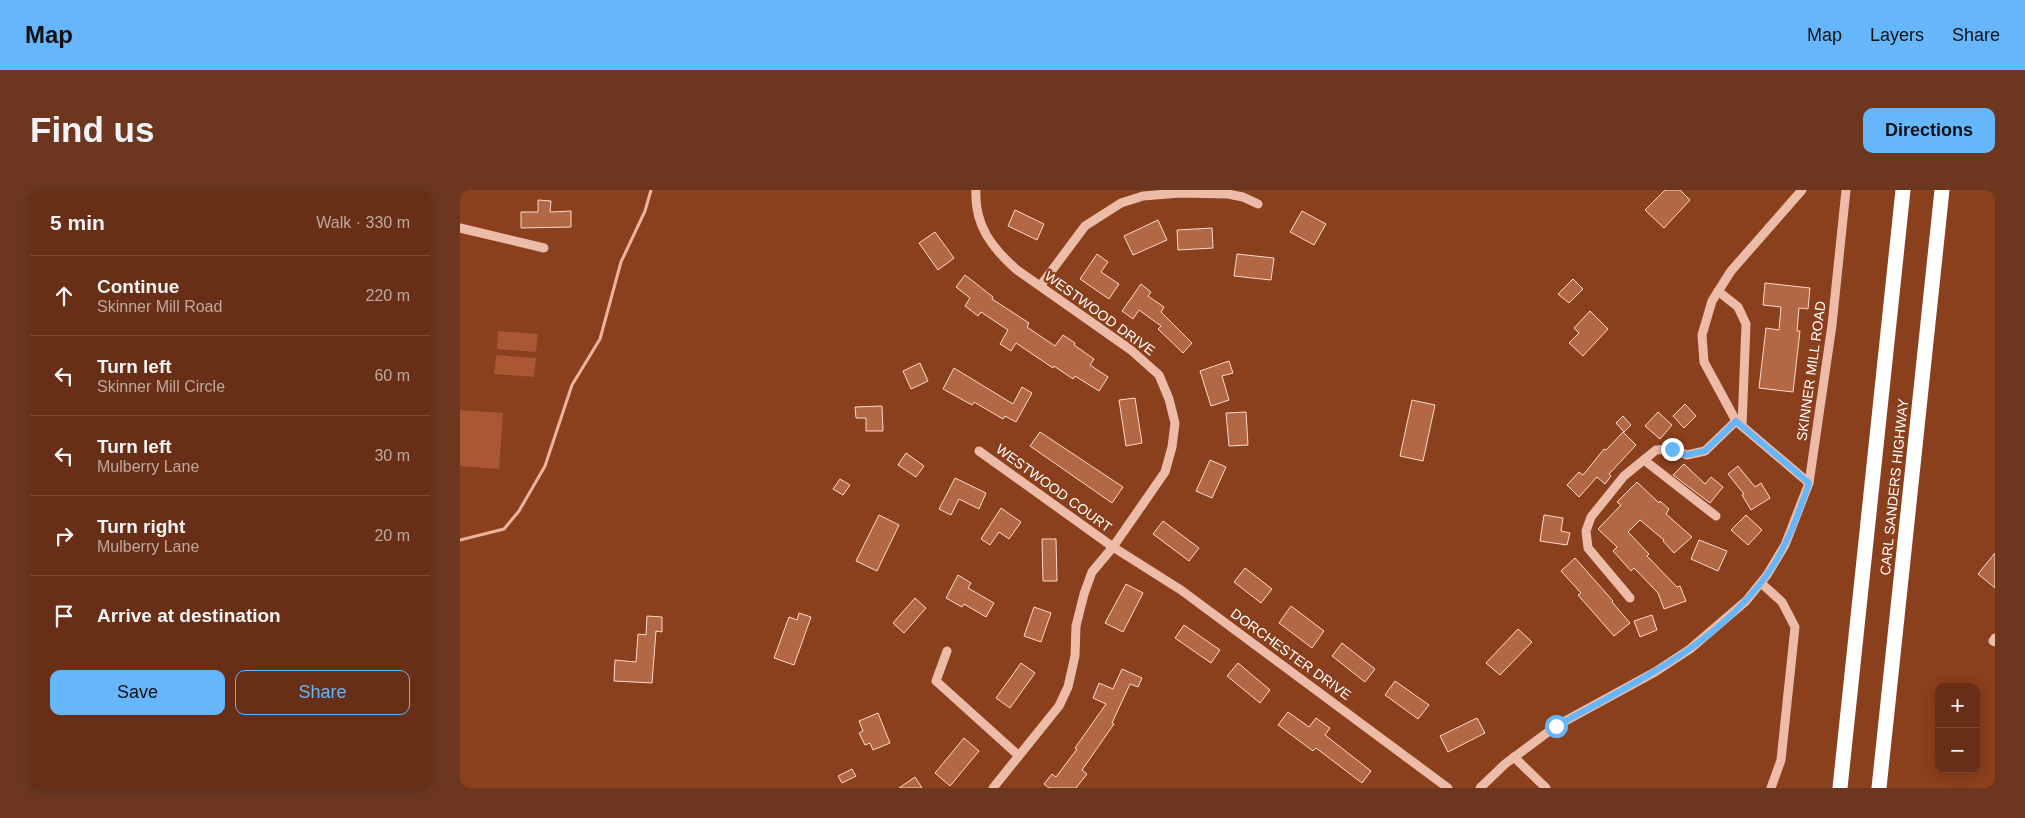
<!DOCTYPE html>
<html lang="en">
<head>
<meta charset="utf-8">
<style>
	:root { --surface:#682f16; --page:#6d371f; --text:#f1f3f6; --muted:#bda9a1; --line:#7b4a35; --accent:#66b6fc }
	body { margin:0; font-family:Arial,sans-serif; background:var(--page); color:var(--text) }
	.controls { position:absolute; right:15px; bottom:15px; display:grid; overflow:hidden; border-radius:10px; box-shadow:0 2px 12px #0003 }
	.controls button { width:45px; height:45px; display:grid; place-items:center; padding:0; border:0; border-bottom:1px solid var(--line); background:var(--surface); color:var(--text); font:25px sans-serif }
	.stop { position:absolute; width:15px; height:15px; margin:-11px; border:4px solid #66b6fc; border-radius:50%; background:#fff }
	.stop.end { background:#66b6fc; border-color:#fff; box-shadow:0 1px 5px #0008 }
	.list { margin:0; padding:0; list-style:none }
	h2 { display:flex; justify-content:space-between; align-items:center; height:65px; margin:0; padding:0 20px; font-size:21px }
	h2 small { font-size:16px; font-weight:400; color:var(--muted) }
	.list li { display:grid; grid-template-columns:32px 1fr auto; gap:15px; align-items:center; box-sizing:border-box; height:80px; padding:0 20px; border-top:1px solid var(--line) }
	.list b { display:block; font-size:19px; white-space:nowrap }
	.list p { margin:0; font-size:16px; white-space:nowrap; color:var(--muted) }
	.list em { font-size:16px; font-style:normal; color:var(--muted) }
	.actions { display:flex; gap:10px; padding:15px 20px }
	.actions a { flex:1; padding:11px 0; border:1px solid var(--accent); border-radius:10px; text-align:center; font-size:18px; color:var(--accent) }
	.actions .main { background:var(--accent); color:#111 }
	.icon { flex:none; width:28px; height:28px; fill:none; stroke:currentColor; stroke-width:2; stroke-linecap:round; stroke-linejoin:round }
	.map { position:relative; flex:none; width:1535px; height:598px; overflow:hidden; border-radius:10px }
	header { display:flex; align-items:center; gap:30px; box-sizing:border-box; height:70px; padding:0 25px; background:var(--accent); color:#111 }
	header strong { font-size:24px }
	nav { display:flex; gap:28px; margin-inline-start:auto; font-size:18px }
	.intro { display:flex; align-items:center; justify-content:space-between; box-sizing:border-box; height:120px; padding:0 30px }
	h1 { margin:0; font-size:35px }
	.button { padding:12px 22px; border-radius:10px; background:var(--accent); color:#111; font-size:18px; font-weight:700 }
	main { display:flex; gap:30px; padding:0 30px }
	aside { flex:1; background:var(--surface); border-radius:10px; box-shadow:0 2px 12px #0003 }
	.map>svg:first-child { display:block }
	.green { fill:#aa5733 }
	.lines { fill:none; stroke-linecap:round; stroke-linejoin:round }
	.stream { stroke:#eeb39b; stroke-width:3 }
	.building { fill:#b26745; stroke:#f9dacd }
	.minor { stroke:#ecbca8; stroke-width:9 }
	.highway { stroke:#fff; stroke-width:15 }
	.route { stroke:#66b6fc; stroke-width:6 }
	.labels { text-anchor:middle; stroke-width:4.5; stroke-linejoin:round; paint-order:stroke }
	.street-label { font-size:14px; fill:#fff; stroke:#8a3f1d }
</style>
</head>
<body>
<header>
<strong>Map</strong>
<nav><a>Map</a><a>Layers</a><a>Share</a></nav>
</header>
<div class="intro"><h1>Find us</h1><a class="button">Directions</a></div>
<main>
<aside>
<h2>5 min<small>Walk · 330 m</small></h2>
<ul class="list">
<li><svg class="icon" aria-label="ahead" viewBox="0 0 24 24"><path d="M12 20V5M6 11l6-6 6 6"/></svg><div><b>Continue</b><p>Skinner Mill Road</p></div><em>220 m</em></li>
<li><svg class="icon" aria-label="left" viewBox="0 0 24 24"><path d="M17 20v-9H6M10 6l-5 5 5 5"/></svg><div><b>Turn left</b><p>Skinner Mill Circle</p></div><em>60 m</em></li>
<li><svg class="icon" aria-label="left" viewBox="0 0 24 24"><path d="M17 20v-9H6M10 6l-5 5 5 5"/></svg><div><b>Turn left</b><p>Mulberry Lane</p></div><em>30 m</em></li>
<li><svg class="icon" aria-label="right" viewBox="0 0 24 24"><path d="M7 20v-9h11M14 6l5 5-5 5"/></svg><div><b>Turn right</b><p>Mulberry Lane</p></div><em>20 m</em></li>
<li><svg class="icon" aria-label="arrive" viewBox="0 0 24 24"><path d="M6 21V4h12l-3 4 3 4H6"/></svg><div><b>Arrive at destination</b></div></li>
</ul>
<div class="actions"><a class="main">Save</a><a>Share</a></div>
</aside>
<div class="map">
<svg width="1535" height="598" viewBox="0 0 1535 598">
	<rect width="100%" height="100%" fill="#8a3f1d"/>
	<!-- green -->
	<g class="green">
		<path d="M38 141 78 144 76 162 37 159Z"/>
		<path d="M36 165 76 168 74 187 34 184Z"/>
		<path d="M0 220 43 223 39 279 0 276Z"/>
	</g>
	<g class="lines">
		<!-- stream -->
		<path class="stream" d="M0 350 44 339 59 321 85 276 112 195 140 149 161 72 185 21 191 0"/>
	</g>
	<!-- building -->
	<g class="building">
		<path d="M1205 0H1220L1230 10 1204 38 1185 20Z"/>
		<path d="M78 10 91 11 90 22 111 21V37L61 38V22H78Z"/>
		<path d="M555 20 584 34 577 50 548 36Z"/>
		<path d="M842 21 866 34 854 55 830 42Z"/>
		<path d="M698 30 707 50 673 65 664 46Z"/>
		<path d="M752 38 753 58 718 60 717 40Z"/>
		<path d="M475 42 494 68 478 80 459 53Z"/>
		<path d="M637 64 648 72 641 82 659 94 649 109 620 89Z"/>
		<path d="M777 64 814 68 811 90 774 86Z"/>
		<path d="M505 85 533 107 532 109 569 133 567 137 595 156 603 145 615 153 614 155 634 169 630 175 648 187 639 201 615 186 613 189 594 176 593 178 556 153 551 161 540 154 548 140 521 122 518 126 505 116 510 108 496 97Z"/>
		<path d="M1113 89 1123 99 1109 113 1098 104Z"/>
		<path d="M1305 93 1350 98 1348 119 1339 118 1337 141H1340L1333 202 1299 198 1306 138 1319 140 1321 117 1303 115Z"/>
		<path d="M681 94 691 102 688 106 704 117 701 122 732 153 723 163 698 139 701 136 679 120 673 129 662 121Z"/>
		<path d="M1130 121 1148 139 1123 166 1109 153 1119 143 1114 138Z"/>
		<path d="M769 171 773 183 762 186 769 210 751 216 740 181Z"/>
		<path d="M460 173 468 191 451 199 443 181Z"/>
		<path d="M494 178 553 214 562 197 572 203 556 232 545 226 543 229 514 212 512 215 483 199Z"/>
		<path d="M675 208 682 253 666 256 659 210Z"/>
		<path d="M952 210 975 215 963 271 940 266Z"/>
		<path d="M1225 214 1236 226 1224 238 1213 226Z"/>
		<path d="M422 216 423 241H406V228H396L395 217Z"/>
		<path d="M786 222 788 255 769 256 766 223Z"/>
		<path d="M1198 222 1212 235 1200 249 1185 236Z"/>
		<path d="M1163 226 1171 235 1164 242 1156 233Z"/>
		<path d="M580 242 663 297 652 313 570 256Z"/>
		<path d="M1163 242 1176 255 1149 284 1151 286 1145 294 1137 287 1119 307 1107 295 1119 282 1123 285 1144 259 1146 260Z"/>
		<path d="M446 263 464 276 456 287 438 275Z"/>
		<path d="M750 270 766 277 752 308 736 301Z"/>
		<path d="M1224 274 1245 294 1251 287 1263 297 1250 313 1213 285Z"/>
		<path d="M1278 276 1295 297 1301 293 1310 308 1291 320 1282 305 1284 304 1268 284Z"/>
		<path d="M495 288 526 303 519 319 499 309 491 325 479 319Z"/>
		<path d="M380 289 390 295 383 305 373 299Z"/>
		<path d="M1177 292 1199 313 1200 311 1209 319 1206 324 1232 347 1214 363 1203 351 1204 350 1180 330 1168 342 1189 364 1187 366 1217 397 1220 396 1226 411 1204 419 1198 403 1174 378 1171 381 1153 361 1157 357 1138 339 1161 315 1157 312Z"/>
		<path d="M541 318 561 332 549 349 539 342 530 355 521 349Z"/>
		<path d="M419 325 439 335 417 381 396 371Z"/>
		<path d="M1084 325 1103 328 1101 341 1110 343 1107 355 1080 351Z"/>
		<path d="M1286 325 1302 340 1288 355 1271 340Z"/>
		<path d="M703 331 739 358 729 371 693 344Z"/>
		<path d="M582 349H596L597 391H583Z"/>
		<path d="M1239 350 1267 361 1258 381 1231 369Z"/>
		<path d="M1535 363V398L1518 384Z"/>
		<path d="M1115 368 1153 411 1152 412 1170 433 1154 446 1118 405 1121 403 1101 381Z"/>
		<path d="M785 378 812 399 801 413 774 392Z"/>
		<path d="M498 385 511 393 508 398 534 413 526 427 504 414 502 417 486 408Z"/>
		<path d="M666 394 683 403 663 442 645 433Z"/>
		<path d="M455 408 466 418 444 443 433 433Z"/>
		<path d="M831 416 864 441 852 458 819 433Z"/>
		<path d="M574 417 591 423 581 452 564 446Z"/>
		<path d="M339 423 351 427 334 475 314 468 329 427 337 430Z"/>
		<path d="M1192 425 1197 440 1180 447 1174 431Z"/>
		<path d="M187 426 202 427V442L196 441 192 493 154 491 155 470 176 472 178 444 186 445Z"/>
		<path d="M724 435 760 460 751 473 715 448Z"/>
		<path d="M1058 439 1072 452 1040 485 1026 473Z"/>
		<path d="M882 453 915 479 905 492 872 466Z"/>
		<path d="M561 473 575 483 550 518 536 508Z"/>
		<path d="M778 473 810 500 800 513 767 486Z"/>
		<path d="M662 479 682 488 678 497 670 494 652 533 654 534 622 580 627 584 616 598H589L584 594 592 584 596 587 617 559 615 558 646 514 633 508 639 493 653 499Z"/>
		<path d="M935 491 969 515 958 529 925 505Z"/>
		<path d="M828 522 849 537 856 528 870 538 865 545 911 581 902 593 856 558 853 561 818 535Z"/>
		<path d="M418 523 430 553 413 560 410 553 405 555 399 543 403 541 399 531Z"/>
		<path d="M1017 528 1025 543 988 562 980 546Z"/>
		<path d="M504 548 519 561 490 596 475 583Z"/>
		<path d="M392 579 396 586 382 593 378 586Z"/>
		<path d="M455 587 462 598H439Z"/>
	</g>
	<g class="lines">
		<!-- minor -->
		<g class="minor">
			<path d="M516 0C514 35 532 58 557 80L671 160 699 185 709 209 715 233 712 257 705 282 653 357 632 382 624 404 616 436 615 466 608 497 599 516 533 598"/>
			<path d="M1342 0 1271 81 1252 111 1242 145 1244 172 1276 231 1349 293"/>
			<path d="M0 38 84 58"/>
			<path d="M581 95 625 36 661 13 683 6 720 3 768 4 783 7 798 14"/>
			<path d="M1258 101 1278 117 1286 134 1282 236"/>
			<path d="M519 261 653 357 721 400 988 598"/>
			<path d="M1184 270 1256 326"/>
			<path d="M1301 393 1322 412 1335 437 1321 570 1311 598"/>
			<path d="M1170 408 1128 358 1126 341 1131 327 1164 286 1196 260 1212 259 1227 265 1245 261 1276 231"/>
			<path d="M1535 448 1533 451 1535 452"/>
			<path d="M487 461 476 491 558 565"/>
			<path d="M1054 567 1086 598"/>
			<path d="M1020 598 1045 574 1096 536 1195 482 1230 459 1286 411 1307 385 1325 355 1349 293 1372 135 1386 0"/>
		</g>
		<!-- highway -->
		<g class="highway">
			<path d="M1380 598 1443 0"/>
			<path d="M1419 598 1482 0"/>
		</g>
	</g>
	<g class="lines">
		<!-- route -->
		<path class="route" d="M1096 536C1171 495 1254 457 1306 386 1326 359 1338 325 1349 293L1276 231 1245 261 1226 265 1212 259"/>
	</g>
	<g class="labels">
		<!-- street labels -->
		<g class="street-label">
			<text transform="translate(640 123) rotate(36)" y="5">WESTWOOD DRIVE</text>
			<text transform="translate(1351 181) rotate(-82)" y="5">SKINNER MILL ROAD</text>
			<text transform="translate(1434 297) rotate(-84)" y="5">CARL SANDERS HIGHWAY</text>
			<text transform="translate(594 298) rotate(36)" y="5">WESTWOOD COURT</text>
			<text transform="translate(831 464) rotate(36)" y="5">DORCHESTER DRIVE</text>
		</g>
	</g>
</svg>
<div class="controls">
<button>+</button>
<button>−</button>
</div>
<div class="stop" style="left:1096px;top:536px"></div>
<div class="stop end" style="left:1212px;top:259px"></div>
</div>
</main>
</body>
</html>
